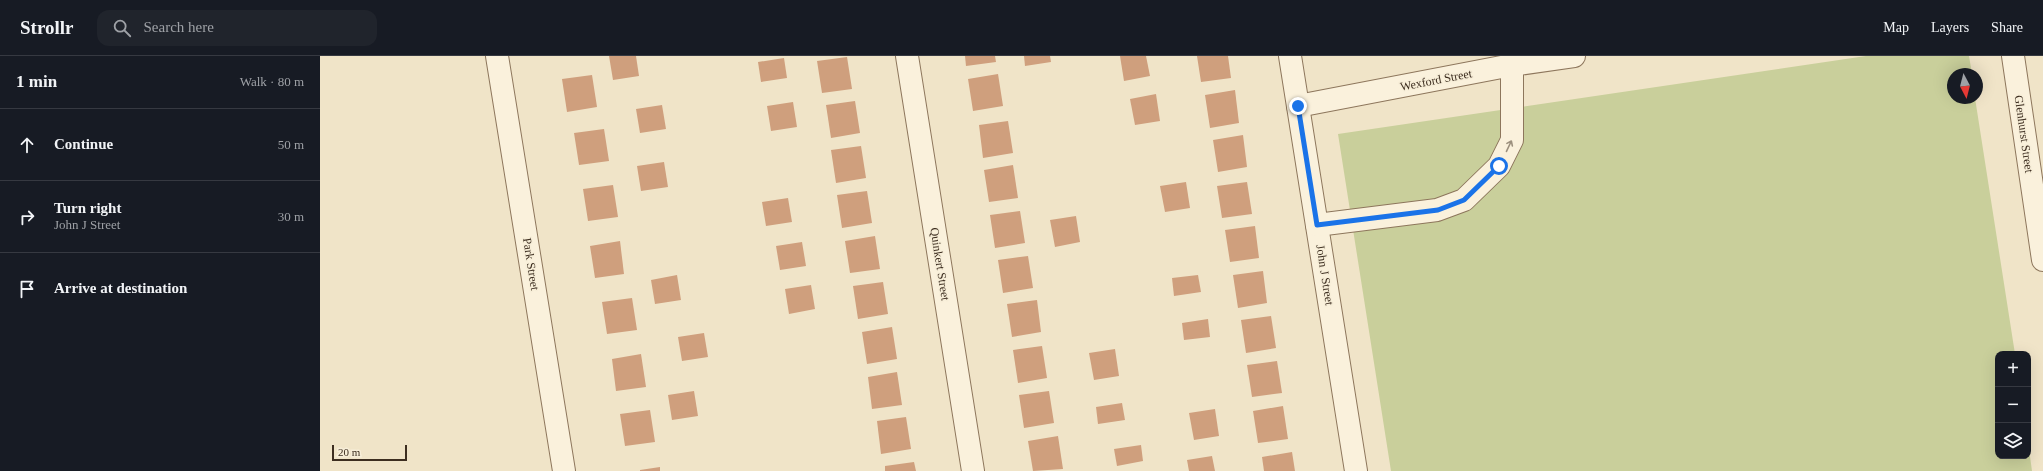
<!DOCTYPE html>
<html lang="en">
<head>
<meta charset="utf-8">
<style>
	:root { --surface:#171b24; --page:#20242c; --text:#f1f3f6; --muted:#9ea1a6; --line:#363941 }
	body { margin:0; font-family:"Times New Roman",serif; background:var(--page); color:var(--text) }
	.controls { position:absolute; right:12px; bottom:12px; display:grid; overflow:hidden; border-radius:8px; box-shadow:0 4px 16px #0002 }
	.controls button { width:36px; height:36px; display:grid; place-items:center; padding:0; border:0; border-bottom:1px solid var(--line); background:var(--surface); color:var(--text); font:20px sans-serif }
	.compass { position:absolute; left:1627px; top:12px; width:36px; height:36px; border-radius:50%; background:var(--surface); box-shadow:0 4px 16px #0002; rotate:173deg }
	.scale { position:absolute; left:12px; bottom:10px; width:75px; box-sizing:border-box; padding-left:4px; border:2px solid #3d2e20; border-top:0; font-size:11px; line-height:14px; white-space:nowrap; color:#3d2e20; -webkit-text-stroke:3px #f7eed8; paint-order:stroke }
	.stop { position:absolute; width:12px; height:12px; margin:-9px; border:3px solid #1a73e8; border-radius:50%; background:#fff }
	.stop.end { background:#1a73e8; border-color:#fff; box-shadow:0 1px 4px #0008 }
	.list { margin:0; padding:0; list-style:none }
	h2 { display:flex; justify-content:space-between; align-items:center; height:52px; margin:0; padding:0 16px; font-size:17px }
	h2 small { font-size:13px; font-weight:400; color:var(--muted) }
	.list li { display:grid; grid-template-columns:26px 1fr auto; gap:12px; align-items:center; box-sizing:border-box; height:72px; padding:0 16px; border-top:1px solid var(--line) }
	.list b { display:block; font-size:15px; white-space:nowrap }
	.list p { margin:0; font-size:13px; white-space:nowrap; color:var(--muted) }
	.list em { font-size:13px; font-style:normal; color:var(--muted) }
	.icon { flex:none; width:22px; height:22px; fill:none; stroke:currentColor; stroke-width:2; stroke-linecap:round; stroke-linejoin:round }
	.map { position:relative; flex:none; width:1723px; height:415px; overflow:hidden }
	header { display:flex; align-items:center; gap:24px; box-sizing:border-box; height:56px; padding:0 20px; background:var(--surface); border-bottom:1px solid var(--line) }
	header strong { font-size:19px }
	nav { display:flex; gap:22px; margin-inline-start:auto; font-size:14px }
	.search { width:280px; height:36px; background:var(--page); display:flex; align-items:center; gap:10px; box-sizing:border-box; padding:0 14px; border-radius:12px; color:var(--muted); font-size:15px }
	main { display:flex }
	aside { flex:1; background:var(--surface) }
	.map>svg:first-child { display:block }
	.green { fill:#c9cf9b }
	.building { fill:#cf9f7d }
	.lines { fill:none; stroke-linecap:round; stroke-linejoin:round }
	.minor-casing { stroke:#8d765c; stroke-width:24 }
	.minor { stroke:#faf1dc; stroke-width:22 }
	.oneway { stroke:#9c907e }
	.route { stroke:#1a73e8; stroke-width:5 }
	.labels { text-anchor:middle; stroke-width:3; stroke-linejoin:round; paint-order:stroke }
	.street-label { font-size:12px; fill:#3d2e20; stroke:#f7eed8 }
</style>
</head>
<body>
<header>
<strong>Strollr</strong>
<div class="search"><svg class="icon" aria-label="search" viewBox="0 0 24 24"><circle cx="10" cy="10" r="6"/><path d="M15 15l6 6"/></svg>Search here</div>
<nav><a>Map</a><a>Layers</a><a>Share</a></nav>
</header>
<main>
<aside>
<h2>1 min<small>Walk · 80 m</small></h2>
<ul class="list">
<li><svg class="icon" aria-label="ahead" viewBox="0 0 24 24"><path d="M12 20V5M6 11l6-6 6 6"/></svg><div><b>Continue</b></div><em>50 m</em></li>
<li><svg class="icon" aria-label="right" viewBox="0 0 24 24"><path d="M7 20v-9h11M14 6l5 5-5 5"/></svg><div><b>Turn right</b><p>John J Street</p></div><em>30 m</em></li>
<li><svg class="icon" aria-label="arrive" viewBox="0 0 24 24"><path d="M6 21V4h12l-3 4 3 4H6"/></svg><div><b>Arrive at destination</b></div></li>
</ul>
</aside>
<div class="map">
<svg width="1723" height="415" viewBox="0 0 1723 415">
	<rect width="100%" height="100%" fill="#f0e4c8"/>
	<!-- green -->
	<path class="green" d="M1546 0H1649L1652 18H1633V42H1655L1695 298H1678V400H1708V386L1712 415H1071L1018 78Z"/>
	<!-- building -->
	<g class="building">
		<path d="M289 0H316L319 20 293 24Z"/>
		<path d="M645 0H675L676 6 646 10Z"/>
		<path d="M704 0H730L731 6 705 10Z"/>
		<path d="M800 0H826L830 20 804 25Z"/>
		<path d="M877 0H908L911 22 881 26Z"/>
		<path d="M527 1 532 33 502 37 497 5Z"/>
		<path d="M464 2 467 22 441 26 438 6Z"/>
		<path d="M678 18 683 50 653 55 648 23Z"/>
		<path d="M272 19 277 51 247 56 242 23Z"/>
		<path d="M915 34 919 67 890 72 885 39Z"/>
		<path d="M836 38 840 65 815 69 810 43Z"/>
		<path d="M535 45 540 77 511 82 506 49Z"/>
		<path d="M473 46 477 71 451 75 447 50Z"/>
		<path d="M342 49 346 73 320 77 316 53Z"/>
		<path d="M688 65 693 97 663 102 659 69Z"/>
		<path d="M284 73 289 105 259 109 254 77Z"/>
		<path d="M923 79 927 111 898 116 893 84Z"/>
		<path d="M541 90 546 122 516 127 511 94Z"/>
		<path d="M344 106 348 131 321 135 317 110Z"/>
		<path d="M693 109 698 142 669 146 664 114Z"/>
		<path d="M866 126 870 152 845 156 840 130Z"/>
		<path d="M927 126 932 158 902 162 897 130Z"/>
		<path d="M293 129 298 161 268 165 263 133Z"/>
		<path d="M547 135 552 167 522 172 517 139Z"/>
		<path d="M468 142 472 166 446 170 442 146Z"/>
		<path d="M700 155 705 187 675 192 670 159Z"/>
		<path d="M756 160 760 186 735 191 730 164Z"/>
		<path d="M935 170 939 202 910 206 905 174Z"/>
		<path d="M555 180 560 213 530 217 525 185Z"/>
		<path d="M300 185 304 218 275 222 270 190Z"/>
		<path d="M482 186 486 210 460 214 456 190Z"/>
		<path d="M708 200 713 232 683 237 678 204Z"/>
		<path d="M943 215 947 247 918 252 913 219Z"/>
		<path d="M357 219 361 244 335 248 331 224Z"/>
		<path d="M878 219 881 236 854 240 852 222Z"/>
		<path d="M563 226 568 258 538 263 533 230Z"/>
		<path d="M491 229 495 253 469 258 465 233Z"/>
		<path d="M312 242 317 274 287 278 282 246Z"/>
		<path d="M717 244 721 276 692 281 687 248Z"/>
		<path d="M951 260 956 292 926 297 921 264Z"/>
		<path d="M888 263 890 281 864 284 862 267Z"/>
		<path d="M572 271 577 303 547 308 542 276Z"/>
		<path d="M384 277 388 301 362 305 358 281Z"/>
		<path d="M722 290 727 322 698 327 693 294Z"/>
		<path d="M795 293 799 320 774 324 769 297Z"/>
		<path d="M321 298 326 331 296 335 292 303Z"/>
		<path d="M957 305 962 337 932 341 927 309Z"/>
		<path d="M577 316 582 349 552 353 548 321Z"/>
		<path d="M374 335 378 360 352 364 348 339Z"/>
		<path d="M729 335 734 367 704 372 699 339Z"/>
		<path d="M802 347 805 364 778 368 776 351Z"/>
		<path d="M963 350 968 383 938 387 933 355Z"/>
		<path d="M895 353 899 380 874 384 869 357Z"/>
		<path d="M330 354 335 386 305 390 300 358Z"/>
		<path d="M586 361 591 393 561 398 557 365Z"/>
		<path d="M738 380 743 413 713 415 708 385Z"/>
		<path d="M821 389 823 405 797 410 794 393Z"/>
		<path d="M972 396 975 415H944L942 401Z"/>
		<path d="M892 400 895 415H869L867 404Z"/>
		<path d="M594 406 596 415H565V410Z"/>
		<path d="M340 411V415H320V414Z"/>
	</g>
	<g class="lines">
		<defs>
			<g id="minor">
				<path d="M177 0 244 415"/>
				<path d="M587 0 653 415"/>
				<path d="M970 0 1036 415"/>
				<path d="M1693 0 1723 204"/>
				<path d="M978 50 1192 9 1254 0"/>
				<path d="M997 169 1117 154 1144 144 1179 110 1192 84V9"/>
			</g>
		</defs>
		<!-- minor casing -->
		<use href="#minor" class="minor-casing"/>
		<!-- minor -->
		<use href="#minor" class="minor"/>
	</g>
	<!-- one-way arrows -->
	<defs><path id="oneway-shaft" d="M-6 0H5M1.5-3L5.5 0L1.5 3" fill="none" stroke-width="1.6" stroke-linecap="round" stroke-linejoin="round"/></defs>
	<use class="oneway" href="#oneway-shaft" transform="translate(1189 90) rotate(-65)"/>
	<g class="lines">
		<!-- route -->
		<path class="route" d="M978 50 997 169 1118 154 1144 144 1179 110"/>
	</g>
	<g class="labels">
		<!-- street labels -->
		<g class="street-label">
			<text transform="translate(1116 24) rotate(-11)" y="4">Wexford Street</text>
			<text transform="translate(1704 78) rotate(82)" y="4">Glenhurst Street</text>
			<text transform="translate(211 208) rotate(81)" y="4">Park Street</text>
			<text transform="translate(620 208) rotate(81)" y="4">Quinkert Street</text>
			<text transform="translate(1005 219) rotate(81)" y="4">John J Street</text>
		</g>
	</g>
</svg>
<div class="controls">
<button>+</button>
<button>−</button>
<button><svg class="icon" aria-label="layers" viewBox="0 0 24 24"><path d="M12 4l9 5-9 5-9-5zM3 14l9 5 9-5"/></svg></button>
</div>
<svg class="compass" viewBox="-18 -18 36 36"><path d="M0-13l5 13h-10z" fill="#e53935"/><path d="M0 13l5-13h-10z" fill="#9ea1a6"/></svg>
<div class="scale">20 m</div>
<div class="stop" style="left:1179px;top:110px"></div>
<div class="stop end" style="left:978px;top:50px"></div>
</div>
</main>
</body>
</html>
